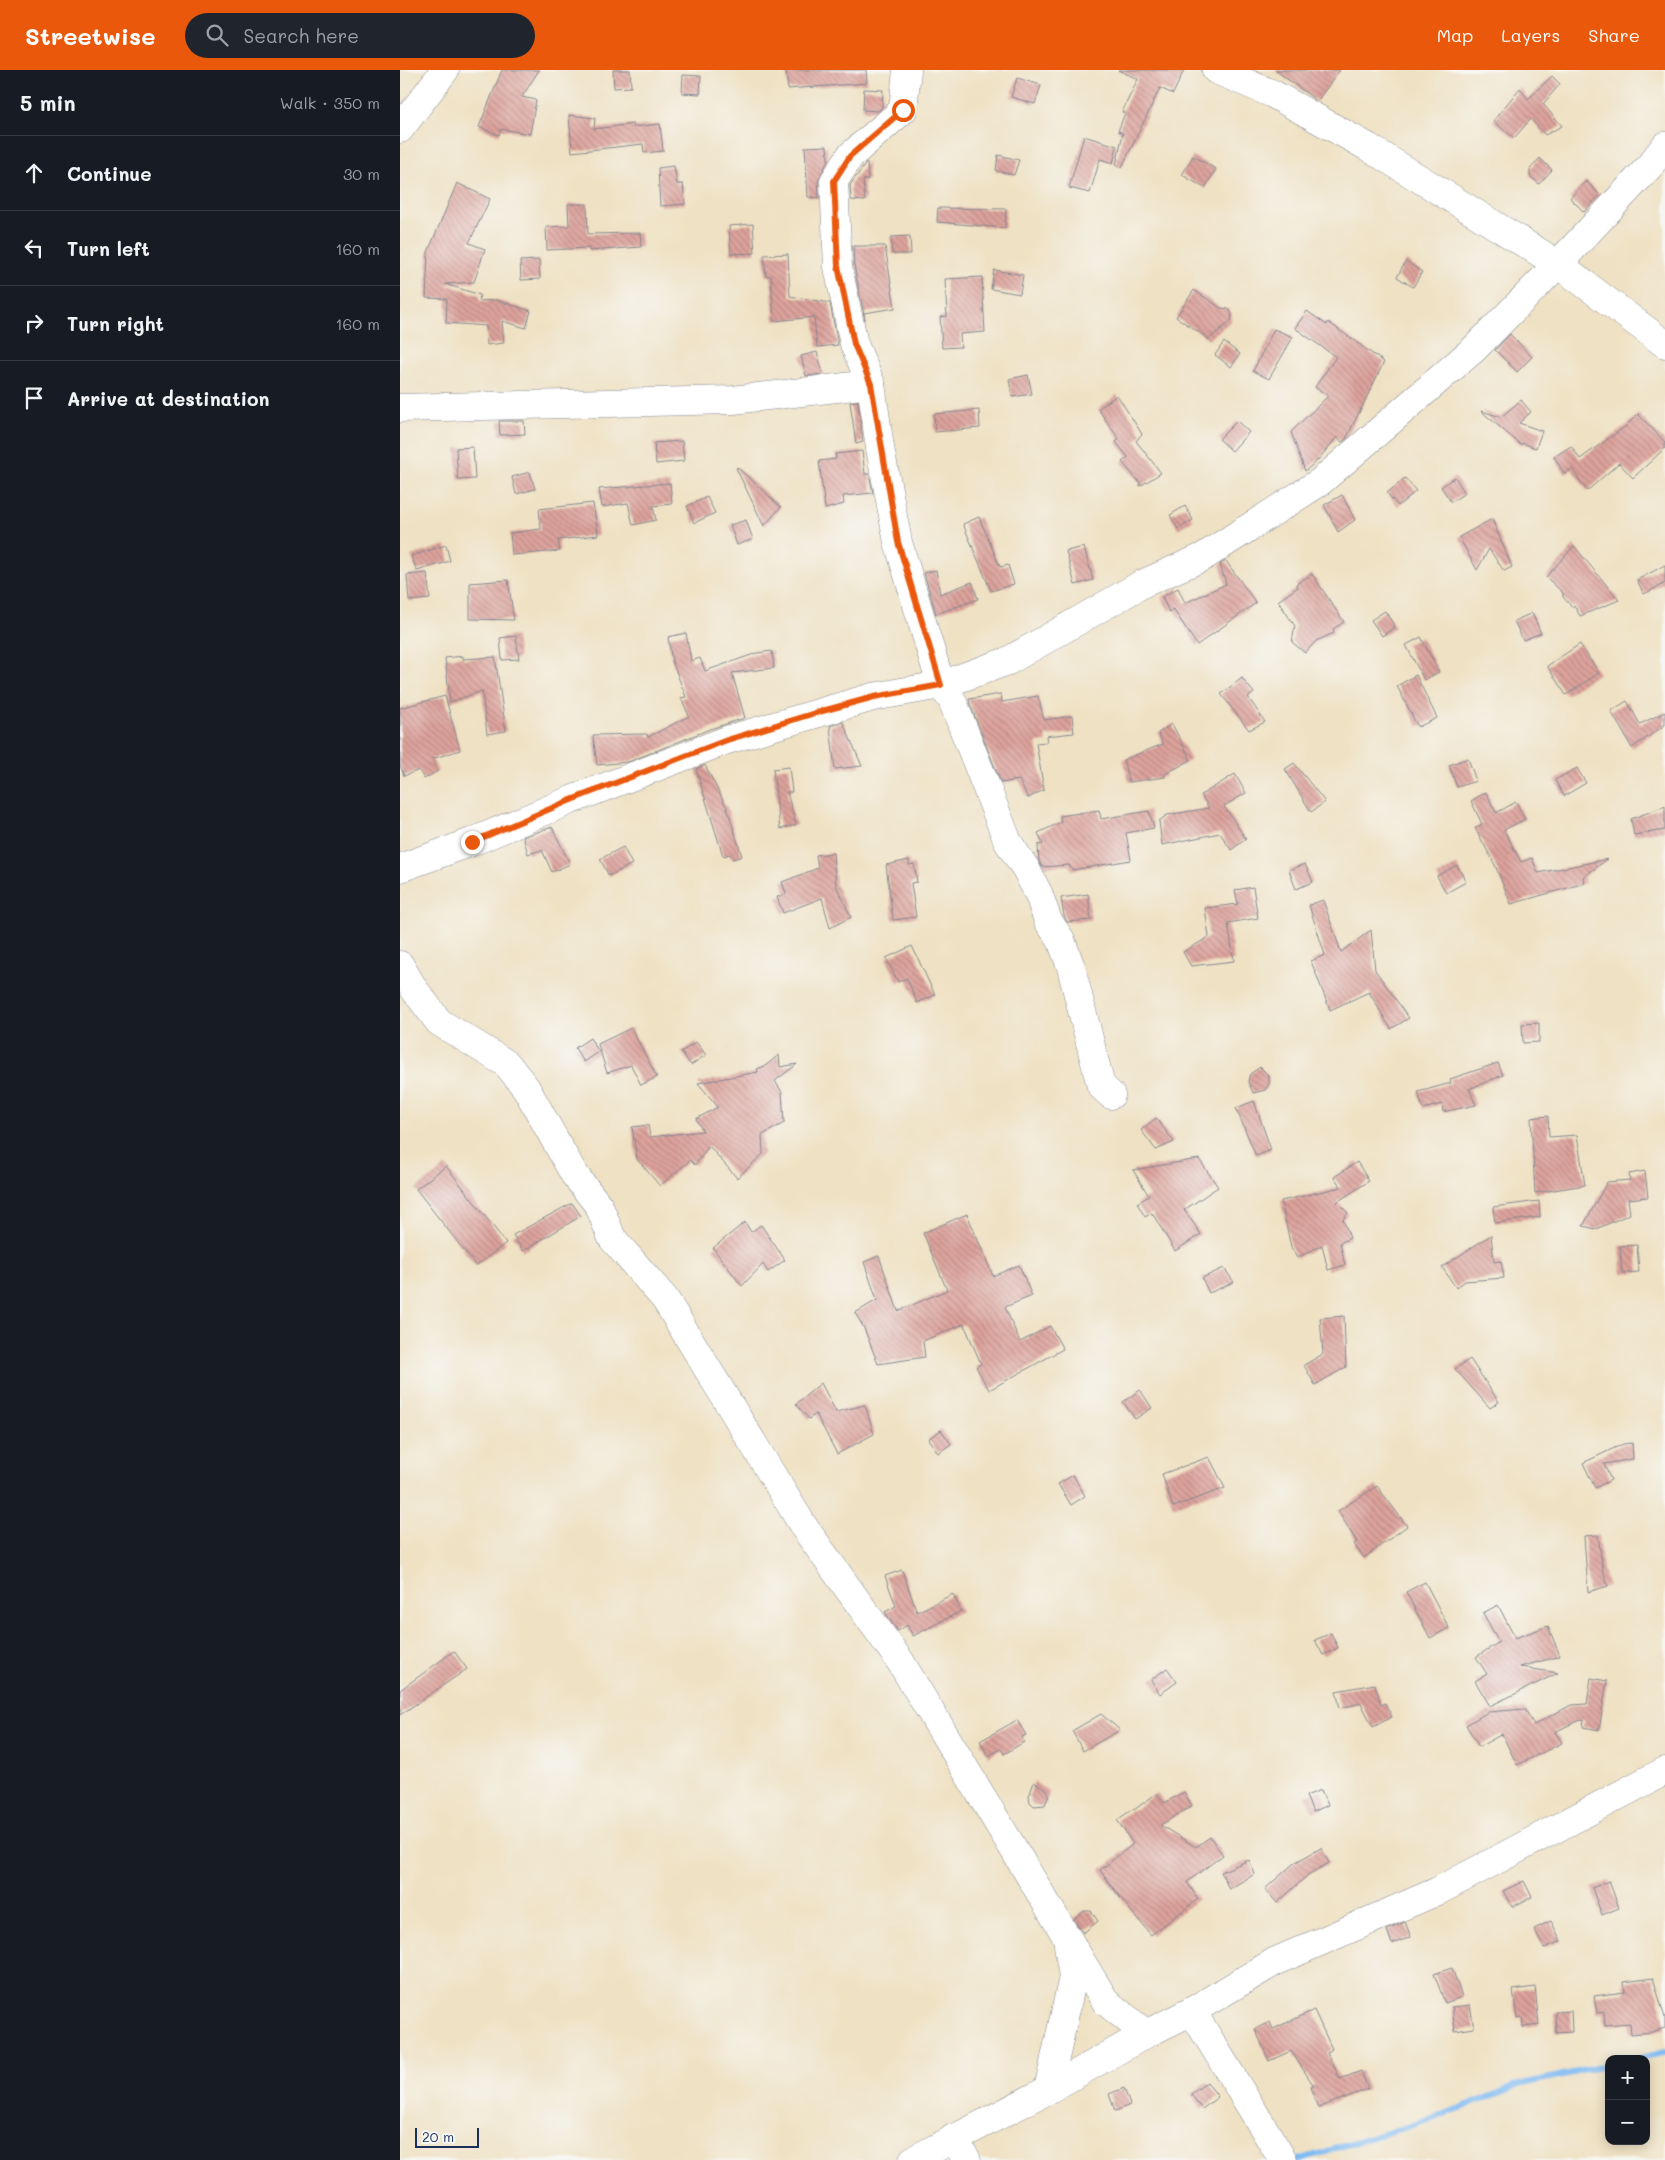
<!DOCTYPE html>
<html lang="en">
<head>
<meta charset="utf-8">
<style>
	:root { --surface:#171b24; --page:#20242c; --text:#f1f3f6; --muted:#9ea1a6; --line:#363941; --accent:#ea580c }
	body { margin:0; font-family:Mali,sans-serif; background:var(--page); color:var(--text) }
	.controls { position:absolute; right:15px; bottom:15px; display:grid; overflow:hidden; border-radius:10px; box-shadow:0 2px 12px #0003 }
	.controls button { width:45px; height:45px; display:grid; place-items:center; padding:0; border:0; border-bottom:1px solid var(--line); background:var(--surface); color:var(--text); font:25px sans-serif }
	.scale { position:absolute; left:15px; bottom:12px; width:64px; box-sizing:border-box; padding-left:5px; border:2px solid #1b2f5e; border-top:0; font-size:14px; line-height:18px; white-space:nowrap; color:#1b2f5e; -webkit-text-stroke:4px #f6f6f2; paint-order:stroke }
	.stop { position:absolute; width:15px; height:15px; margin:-11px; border:4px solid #ea580c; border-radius:50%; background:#fff }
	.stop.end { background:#ea580c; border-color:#fff; box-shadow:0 1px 5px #0008 }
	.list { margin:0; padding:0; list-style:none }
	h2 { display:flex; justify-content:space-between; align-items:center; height:65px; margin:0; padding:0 20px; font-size:21px }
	h2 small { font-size:16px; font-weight:400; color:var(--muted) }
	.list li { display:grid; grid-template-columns:32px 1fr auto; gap:15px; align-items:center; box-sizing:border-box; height:75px; padding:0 20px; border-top:1px solid var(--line) }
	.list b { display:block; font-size:19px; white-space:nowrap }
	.list em { font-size:16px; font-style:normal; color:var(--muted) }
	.icon { flex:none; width:28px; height:28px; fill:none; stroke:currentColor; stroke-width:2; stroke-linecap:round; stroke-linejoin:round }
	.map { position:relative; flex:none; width:1265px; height:2090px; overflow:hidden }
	header { display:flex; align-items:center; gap:30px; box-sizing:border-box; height:70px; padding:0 25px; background:var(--accent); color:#fff }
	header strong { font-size:24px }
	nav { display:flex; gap:28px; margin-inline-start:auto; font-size:18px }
	.search { width:350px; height:45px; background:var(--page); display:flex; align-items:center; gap:12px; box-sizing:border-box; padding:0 18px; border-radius:28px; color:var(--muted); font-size:19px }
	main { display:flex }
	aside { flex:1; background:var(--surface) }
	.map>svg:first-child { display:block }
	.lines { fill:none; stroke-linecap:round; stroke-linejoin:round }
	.stream { stroke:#81bbf3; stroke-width:6 }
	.building { fill:url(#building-back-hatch) }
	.minor-casing { stroke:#858890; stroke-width:29 }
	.minor { stroke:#fff; stroke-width:28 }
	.route { stroke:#ea580c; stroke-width:6 }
</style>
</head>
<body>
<header>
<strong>Streetwise</strong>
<div class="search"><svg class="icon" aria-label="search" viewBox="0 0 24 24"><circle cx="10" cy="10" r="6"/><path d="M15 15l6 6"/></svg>Search here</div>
<nav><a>Map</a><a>Layers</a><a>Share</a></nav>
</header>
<main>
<aside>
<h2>5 min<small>Walk · 350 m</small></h2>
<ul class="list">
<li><svg class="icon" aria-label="ahead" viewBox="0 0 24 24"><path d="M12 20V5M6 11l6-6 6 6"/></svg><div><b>Continue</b></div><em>30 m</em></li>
<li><svg class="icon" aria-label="left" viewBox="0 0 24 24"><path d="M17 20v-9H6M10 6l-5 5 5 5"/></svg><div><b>Turn left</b></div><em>160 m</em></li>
<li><svg class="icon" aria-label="right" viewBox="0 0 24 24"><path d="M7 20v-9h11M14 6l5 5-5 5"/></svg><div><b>Turn right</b></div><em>160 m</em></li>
<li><svg class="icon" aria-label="arrive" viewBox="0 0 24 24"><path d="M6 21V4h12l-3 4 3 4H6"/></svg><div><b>Arrive at destination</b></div></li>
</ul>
</aside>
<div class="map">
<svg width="1265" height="2090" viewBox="0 0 1265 2090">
	<defs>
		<pattern id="building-back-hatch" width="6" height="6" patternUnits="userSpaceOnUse" patternTransform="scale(1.25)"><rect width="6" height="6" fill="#dea39c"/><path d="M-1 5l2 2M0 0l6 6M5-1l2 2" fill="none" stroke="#b38582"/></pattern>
	</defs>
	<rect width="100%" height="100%" fill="#f6f6f2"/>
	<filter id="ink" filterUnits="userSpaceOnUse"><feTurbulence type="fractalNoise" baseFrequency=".02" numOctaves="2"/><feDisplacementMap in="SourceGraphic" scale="10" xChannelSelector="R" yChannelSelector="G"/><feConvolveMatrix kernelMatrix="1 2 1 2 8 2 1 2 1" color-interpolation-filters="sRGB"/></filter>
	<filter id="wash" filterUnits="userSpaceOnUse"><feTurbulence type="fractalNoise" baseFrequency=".0096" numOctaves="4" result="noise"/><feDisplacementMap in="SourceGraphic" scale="20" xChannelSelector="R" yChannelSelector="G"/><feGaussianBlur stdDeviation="1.12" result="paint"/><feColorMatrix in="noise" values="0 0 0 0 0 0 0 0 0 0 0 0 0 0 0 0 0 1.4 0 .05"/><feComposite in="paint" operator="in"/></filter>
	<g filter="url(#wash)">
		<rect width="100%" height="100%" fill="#efe1c3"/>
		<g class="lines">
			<!-- stream -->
			<g class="stream">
				<path d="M1237 1989 1265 1982"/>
				<path d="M898 2090 1032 2049 1122 2014 1209 1995"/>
			</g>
		</g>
		<g id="blocks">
			<!-- building -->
			<g class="building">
				<path d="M102 0H139L122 27 136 30 130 64 101 59 99 65 79 57Z"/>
				<path d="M213 0H230L231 17 214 18Z"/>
				<path d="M386 0H466L467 13 388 19Z"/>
				<path d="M718 0H784L773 24 760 18 722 97 716 95 723 63 718 61 725 43 722 42 738 9Z"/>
				<path d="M875 0H940L917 31Z"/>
				<path d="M283 5 301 6 300 24 282 23Z"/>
				<path d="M1152 6 1160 14 1143 34 1162 56 1145 65 1131 49 1114 68 1093 51 1120 18 1128 29Z"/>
				<path d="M617 8 641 15 635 34 611 27Z"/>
				<path d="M464 19 483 20 482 37 478 41 463 40Z"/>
				<path d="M169 45 195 48 194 59 233 54V57L260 54 263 81 244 83 243 74 172 82Z"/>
				<path d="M684 66 717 76 713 93 700 89 690 123 669 118Z"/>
				<path d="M427 76 428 89H429L418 111 419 128 408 127 405 77Z"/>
				<path d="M598 85 619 90 614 105 596 101Z"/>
				<path d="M793 86 816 99 805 118 782 105Z"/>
				<path d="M1140 88 1152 100 1139 114 1130 106V99Z"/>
				<path d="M467 92 468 110H463L465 131 451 130 450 115Z"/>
				<path d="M274 96 277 114H283L285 134 260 136 258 98Z"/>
				<path d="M1186 111 1200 125 1184 142 1170 128Z"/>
				<path d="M57 113 90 129 69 173 85 179 74 212 45 214 80 225 79 231 96 230 131 241 126 258 102 251 104 273 87 275 86 256 46 253 47 229 26 228 28 182Z"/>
				<path d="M168 134H187L188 164 240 163 241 177 189 181V178L147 180 146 157 169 156Z"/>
				<path d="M538 138 606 139 605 158 537 152Z"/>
				<path d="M353 154 355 183 331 184 329 156Z"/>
				<path d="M510 166 511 184H492L491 167Z"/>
				<path d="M453 176H485L495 238 464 243 465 250 454 195Z"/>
				<path d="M388 184 390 226 430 233 438 275 417 277 414 247 374 251 371 206H366L364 185Z"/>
				<path d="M139 190 140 209 121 210 120 191Z"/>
				<path d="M1006 191 1022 202 1013 217 997 207Z"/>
				<path d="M594 200 623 205 620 224 591 219Z"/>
				<path d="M582 207 585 262 560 264 561 277 542 278 540 247 547 246 545 209Z"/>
				<path d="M794 220 821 238 829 239 832 244 831 251 809 269 776 247Z"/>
				<path d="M907 241 927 255 928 252 984 292 946 369 942 372 937 367 917 391 905 401 891 362 928 326 915 317 936 287 895 258Z"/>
				<path d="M874 259 893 267 869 309 853 301Z"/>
				<path d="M1110 264 1132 287 1117 302 1095 280Z"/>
				<path d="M824 272 840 284 831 297 815 285Z"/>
				<path d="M417 282 423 304 406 306 401 286Z"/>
				<path d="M628 305 632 324 612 327 609 309Z"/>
				<path d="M717 325 742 364 736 371 761 403 740 416V413L722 392 728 387 716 372 719 369 698 339Z"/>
				<path d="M1121 330 1131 342 1119 353 1142 361 1136 378 1122 373 1121 375 1081 341 1101 347Z"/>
				<path d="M458 331 463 372 456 374 450 332Z"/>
				<path d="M579 340 580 358 535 362 534 344Z"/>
				<path d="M1238 344 1265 372V378L1233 408 1219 393 1187 421 1172 399 1165 404 1154 387 1171 376 1180 389 1226 356Z"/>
				<path d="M99 351H124L125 364 100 365Z"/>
				<path d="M837 351 849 362 832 381 819 369Z"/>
				<path d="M282 371 284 391 256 394 254 373Z"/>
				<path d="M73 377 75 409 58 410 56 378Z"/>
				<path d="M462 381 465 404H469L473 423 443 426 444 434 425 439 419 391 436 389 435 384Z"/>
				<path d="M337 397 381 437 364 456 336 398Z"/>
				<path d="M130 402 135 419 116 424 112 407Z"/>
				<path d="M1055 407 1065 423 1051 432 1041 417Z"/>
				<path d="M1005 408 1016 421 998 436 987 423Z"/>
				<path d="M270 413 272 434 253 436 256 450 233 455 228 433 202 437 199 419Z"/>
				<path d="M942 425 955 450 938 462 924 435Z"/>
				<path d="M307 427 315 443 294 453 287 436Z"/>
				<path d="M193 433 198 465 158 470 160 481 112 485 110 463 141 459 139 439Z"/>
				<path d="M785 436 793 450 778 459 770 445Z"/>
				<path d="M579 447 600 497 608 495 614 514 591 521 563 454Z"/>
				<path d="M1092 449 1112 497 1104 501 1089 479 1077 500 1059 467Z"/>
				<path d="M346 450 353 469 337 475 330 455Z"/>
				<path d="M46 475 50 491 17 501 11 486Z"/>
				<path d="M1174 476 1219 530 1180 546 1174 535 1172 537 1163 527V523L1146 507Z"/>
				<path d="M684 477 693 510 675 515 666 481Z"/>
				<path d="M826 491 856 533 797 575 773 539 769 542 762 527 778 518 785 533 826 514 820 494Z"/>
				<path d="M1265 495V513L1244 524 1237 510Z"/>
				<path d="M536 500 540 524 572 512 578 529 536 544 524 503Z"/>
				<path d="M27 503 30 529 9 531 7 505Z"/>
				<path d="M912 504 944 552 933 559 934 563 916 571 905 583 892 572 895 556 878 531 898 517 896 514Z"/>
				<path d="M108 510 114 550 70 549V513Z"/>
				<path d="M985 541 995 557 982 566 971 550Z"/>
				<path d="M1132 543 1141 563 1123 570 1114 551Z"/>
				<path d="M286 563 291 591 300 588 305 601 357 583 372 581 374 598 332 603 345 648 310 659 228 692 197 695 193 665 247 664 248 667 289 646 281 628 286 627 272 591 268 567Z"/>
				<path d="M116 566 119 589 102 590 100 568Z"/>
				<path d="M1021 567 1039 602 1024 610 1006 575Z"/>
				<path d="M1180 574 1199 603 1166 625 1147 596Z"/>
				<path d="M63 586V589L95 587 106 661 87 664 82 621 50 632 45 588Z"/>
				<path d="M1016 605 1037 648 1018 657 997 616Z"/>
				<path d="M842 608 854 623 848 627 865 652 849 660 821 624Z"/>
				<path d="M601 624 602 632 638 626 644 650 672 646 674 663 646 666 647 672 636 673 644 720 628 728 619 710 601 713 570 634 569 629Z"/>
				<path d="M45 626 60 680 32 689 38 701 24 709 19 700 4 706 0 695V638Z"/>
				<path d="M1227 631 1240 654 1265 642V655L1232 678 1211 641Z"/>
				<path d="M443 652 462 696 435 699 430 656Z"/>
				<path d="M772 654 791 690 765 704V707L729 712 723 690 763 674 758 663Z"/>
				<path d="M1068 688 1076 711 1057 717 1049 695Z"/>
				<path d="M894 693 925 732 911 742 885 699Z"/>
				<path d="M305 695 327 738 342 786 333 789 330 784 323 786 296 699Z"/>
				<path d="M389 697 392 722H387L396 755 380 759 373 699Z"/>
				<path d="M1177 698 1186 713 1164 726 1155 710Z"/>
				<path d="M835 704 846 723 824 736 846 769 831 780 820 763 762 775 759 751 767 745 809 738 801 725Z"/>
				<path d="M1086 722 1096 743 1116 732 1125 749 1104 760 1121 792 1132 788 1138 803 1208 789 1183 807 1185 813 1111 834 1095 795 1075 758 1082 754 1071 731Z"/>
				<path d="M1265 736V760L1234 765 1231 749Z"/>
				<path d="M699 740 701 749 749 741 754 758 726 763 731 790 672 800 669 795 642 797 639 791 638 775 643 774 638 763 661 752 660 746Z"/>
				<path d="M152 757 170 794 152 802 142 780 128 784 123 767Z"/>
				<path d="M223 777 232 794 209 806 200 789Z"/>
				<path d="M433 783 436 815 451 847 430 858 422 828 383 843 377 827 386 824 382 812 418 798 416 785Z"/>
				<path d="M509 790V795L514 794 517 812 511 813 516 847 493 850 486 795Z"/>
				<path d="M905 794 913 812 896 819 889 800Z"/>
				<path d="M1057 795 1066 812 1046 823 1037 806Z"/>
				<path d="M853 817 858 848 828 853 834 891 791 896 783 882 809 867 805 838 838 834 835 820Z"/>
				<path d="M688 824 691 850 667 852 664 846 661 828Z"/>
				<path d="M923 830 941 882 971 860 975 900 1009 948 991 959 969 922 930 940 911 891 925 885 909 835Z"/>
				<path d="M512 876 535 925 517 933 507 908 498 912 486 888Z"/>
				<path d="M1139 953V972L1123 973 1122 954Z"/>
				<path d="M231 958 257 1007 241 1015 231 995 207 1003 198 974Z"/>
				<path d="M190 968 199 982 184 992 175 978Z"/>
				<path d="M296 972 306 985 291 995 281 982Z"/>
				<path d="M379 985 380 997 397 994 375 1011 382 1022 384 1053 362 1065 363 1084 337 1108 309 1076 295 1095 290 1090 260 1116 237 1089 232 1057 248 1055 250 1067 303 1061 296 1049 318 1037 298 1013 358 1002 357 999 365 996Z"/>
				<path d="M1098 993 1103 1005 1069 1019 1076 1035 1043 1042 1042 1034 1023 1039 1018 1022 1051 1013 1050 1009Z"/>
				<path d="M860 997 869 1006V1014L865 1020 853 1023 848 1011 850 1004Z"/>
				<path d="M854 1031 871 1080 856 1086 836 1038Z"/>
				<path d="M1148 1046 1149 1067 1177 1065 1185 1115 1135 1123 1131 1048Z"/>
				<path d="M756 1048 774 1072 756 1080 741 1060Z"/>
				<path d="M799 1089 818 1117 784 1140 801 1164 775 1181 752 1143 745 1147 737 1133 749 1126 733 1100Z"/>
				<path d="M957 1092 969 1111 937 1132 948 1143 943 1149 950 1168 940 1173 945 1195 928 1200 922 1175 897 1188 891 1177 881 1131 941 1117 934 1107Z"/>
				<path d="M46 1096 106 1173 76 1196 16 1119Z"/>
				<path d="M1245 1101 1248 1127 1228 1129 1230 1144 1196 1159 1183 1156 1207 1112 1230 1110 1229 1104Z"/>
				<path d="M1139 1131 1140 1147 1095 1153 1093 1137Z"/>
				<path d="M172 1133 181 1146 123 1181 113 1165Z"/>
				<path d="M567 1144 593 1206 619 1195 632 1226 605 1237 620 1272 650 1256 663 1279 589 1320 576 1297 581 1294 564 1254 523 1271 525 1287 478 1294 464 1258 455 1243 477 1230 464 1192 479 1186 498 1241 547 1220 523 1163Z"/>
				<path d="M345 1152 351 1162 361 1155 385 1190 368 1202 363 1194 342 1216 313 1178Z"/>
				<path d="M1091 1165 1094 1192 1101 1191 1104 1208 1065 1211 1056 1218 1042 1197Z"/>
				<path d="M1237 1175 1239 1202 1222 1203 1220 1176Z"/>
				<path d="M824 1198 834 1212 809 1223 802 1208Z"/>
				<path d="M944 1246 946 1297 915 1315 904 1295 923 1284 920 1248Z"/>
				<path d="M1070 1289 1099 1332 1090 1338 1055 1299Z"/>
				<path d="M421 1313 436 1342 465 1335 474 1364 437 1384 416 1344 409 1349 396 1334Z"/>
				<path d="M740 1320 752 1338 735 1349 723 1332Z"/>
				<path d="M541 1360 551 1374 538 1383 528 1369Z"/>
				<path d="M1232 1373 1233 1389 1204 1394 1211 1410 1195 1418 1183 1393 1223 1374Z"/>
				<path d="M809 1387 825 1418 773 1437 762 1404Z"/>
				<path d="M673 1405 685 1426 671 1435 658 1414Z"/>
				<path d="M977 1416 1007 1456 964 1488 954 1474 957 1472 938 1441Z"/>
				<path d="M1198 1465 1203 1501 1208 1516 1188 1522 1184 1466Z"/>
				<path d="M502 1500 517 1542 553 1524 561 1541 513 1566 507 1555 498 1561 485 1542 496 1536 485 1506Z"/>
				<path d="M1025 1512 1049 1558 1030 1568 1006 1522Z"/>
				<path d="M1098 1535 1115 1568 1148 1556 1160 1586 1120 1597 1158 1603 1090 1636 1075 1611 1087 1604 1076 1587 1099 1572 1083 1543Z"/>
				<path d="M931 1563 938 1578 923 1585 915 1570Z"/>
				<path d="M54 1581 67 1599 0 1645V1620Z"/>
				<path d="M767 1598 777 1612 760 1624 751 1610Z"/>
				<path d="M1191 1608 1207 1611 1199 1660 1183 1657 1184 1650 1177 1651 1155 1662 1162 1673 1117 1695 1102 1664 1079 1677 1066 1655 1088 1642 1125 1639 1134 1655 1171 1635 1187 1634Z"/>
				<path d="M975 1614 981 1635 985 1633 992 1647 973 1657 961 1633 940 1638 936 1621Z"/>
				<path d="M701 1644 720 1660 683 1681 672 1661Z"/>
				<path d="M617 1650 626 1665 622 1667 624 1672 604 1684 601 1679 588 1686 580 1671Z"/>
				<path d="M634 1712 646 1719 649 1724 645 1735 634 1736 630 1732 629 1726Z"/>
				<path d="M921 1720 928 1735 913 1742 906 1726Z"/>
				<path d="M784 1722 792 1736 760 1755 796 1777 810 1767 823 1785 787 1812 798 1829 751 1865 719 1826 700 1800 733 1774 717 1750 733 1739 734 1740 757 1723 764 1733Z"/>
				<path d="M921 1778 929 1793 909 1804 877 1833 865 1819 894 1793Z"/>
				<path d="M849 1790 855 1804 829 1819 821 1802Z"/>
				<path d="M1124 1811 1132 1827 1112 1837 1103 1821Z"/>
				<path d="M1209 1811 1219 1838 1202 1845 1192 1818Z"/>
				<path d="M684 1841H691L698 1851 683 1863 674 1849Z"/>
				<path d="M1151 1851 1161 1871 1144 1878 1134 1859Z"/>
				<path d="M1005 1852 1011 1867 992 1874 987 1860Z"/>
				<path d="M1052 1898 1062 1927 1045 1933 1034 1904Z"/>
				<path d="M1253 1908 1265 1948V1958L1252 1962 1231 1964 1230 1953 1205 1955 1204 1942 1197 1943 1194 1926 1225 1922 1224 1912Z"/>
				<path d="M1135 1917 1139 1955 1123 1957 1122 1947 1117 1948 1113 1920Z"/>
				<path d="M1070 1935 1074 1958 1055 1961 1052 1937Z"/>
				<path d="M914 1940 932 1979 927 1983 940 2009 961 2001 968 2019 918 2038 910 2017 914 2016 891 1981 869 1991 855 1959 870 1952 873 1959Z"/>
				<path d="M1171 1941 1172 1962 1156 1963 1155 1942Z"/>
				<path d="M807 2012 818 2027 802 2039 791 2024Z"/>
				<path d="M724 2018 730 2035 715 2041 709 2024Z"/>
			</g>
		</g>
	</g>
	<g filter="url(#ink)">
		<use href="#blocks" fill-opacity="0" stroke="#858890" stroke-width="1"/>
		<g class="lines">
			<defs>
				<g id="minor">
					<path d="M507 0 503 40 450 86 434 111 438 197 454 274 471 314 480 378 498 472 541 615 552 630 608 772 626 799 639 825 648 851 661 870 671 897 701 1016 711 1025"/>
					<path d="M816 0 873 24 968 77 1158 194 1265 274"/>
					<path d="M0 59 45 0"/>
					<path d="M0 338 333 330 471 314"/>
					<path d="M0 798 72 772 171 730 327 670 473 627 541 615 608 591 742 514 803 487 920 412 1074 279 1158 194 1248 98 1265 76"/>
					<path d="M0 895 14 919 39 952 107 994 126 1018 174 1104 199 1136 212 1168 265 1229 404 1457 500 1591 706 1932 746 1964"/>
					<path d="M792 1941 883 2090"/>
					<path d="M648 2020 673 1907 668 1875"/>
					<path d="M553 2068 567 2090"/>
					<path d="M513 2090 648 2020 746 1964 792 1941 876 1891 1038 1821 1265 1701"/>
				</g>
			</defs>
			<!-- minor casing -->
			<use href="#minor" class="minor-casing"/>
			<!-- minor -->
			<use href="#minor" class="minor"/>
		</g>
	</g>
	<g class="lines" filter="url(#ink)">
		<!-- route -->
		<path class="route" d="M72 772 171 730 327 670 415 643 474 627 541 615 498 472 471 314 454 274 438 196 434 111 450 86 503 40"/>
	</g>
</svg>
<div class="controls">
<button>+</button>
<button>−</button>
</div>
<div class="scale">20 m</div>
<div class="stop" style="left:503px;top:40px"></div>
<div class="stop end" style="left:72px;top:772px"></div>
</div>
</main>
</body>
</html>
